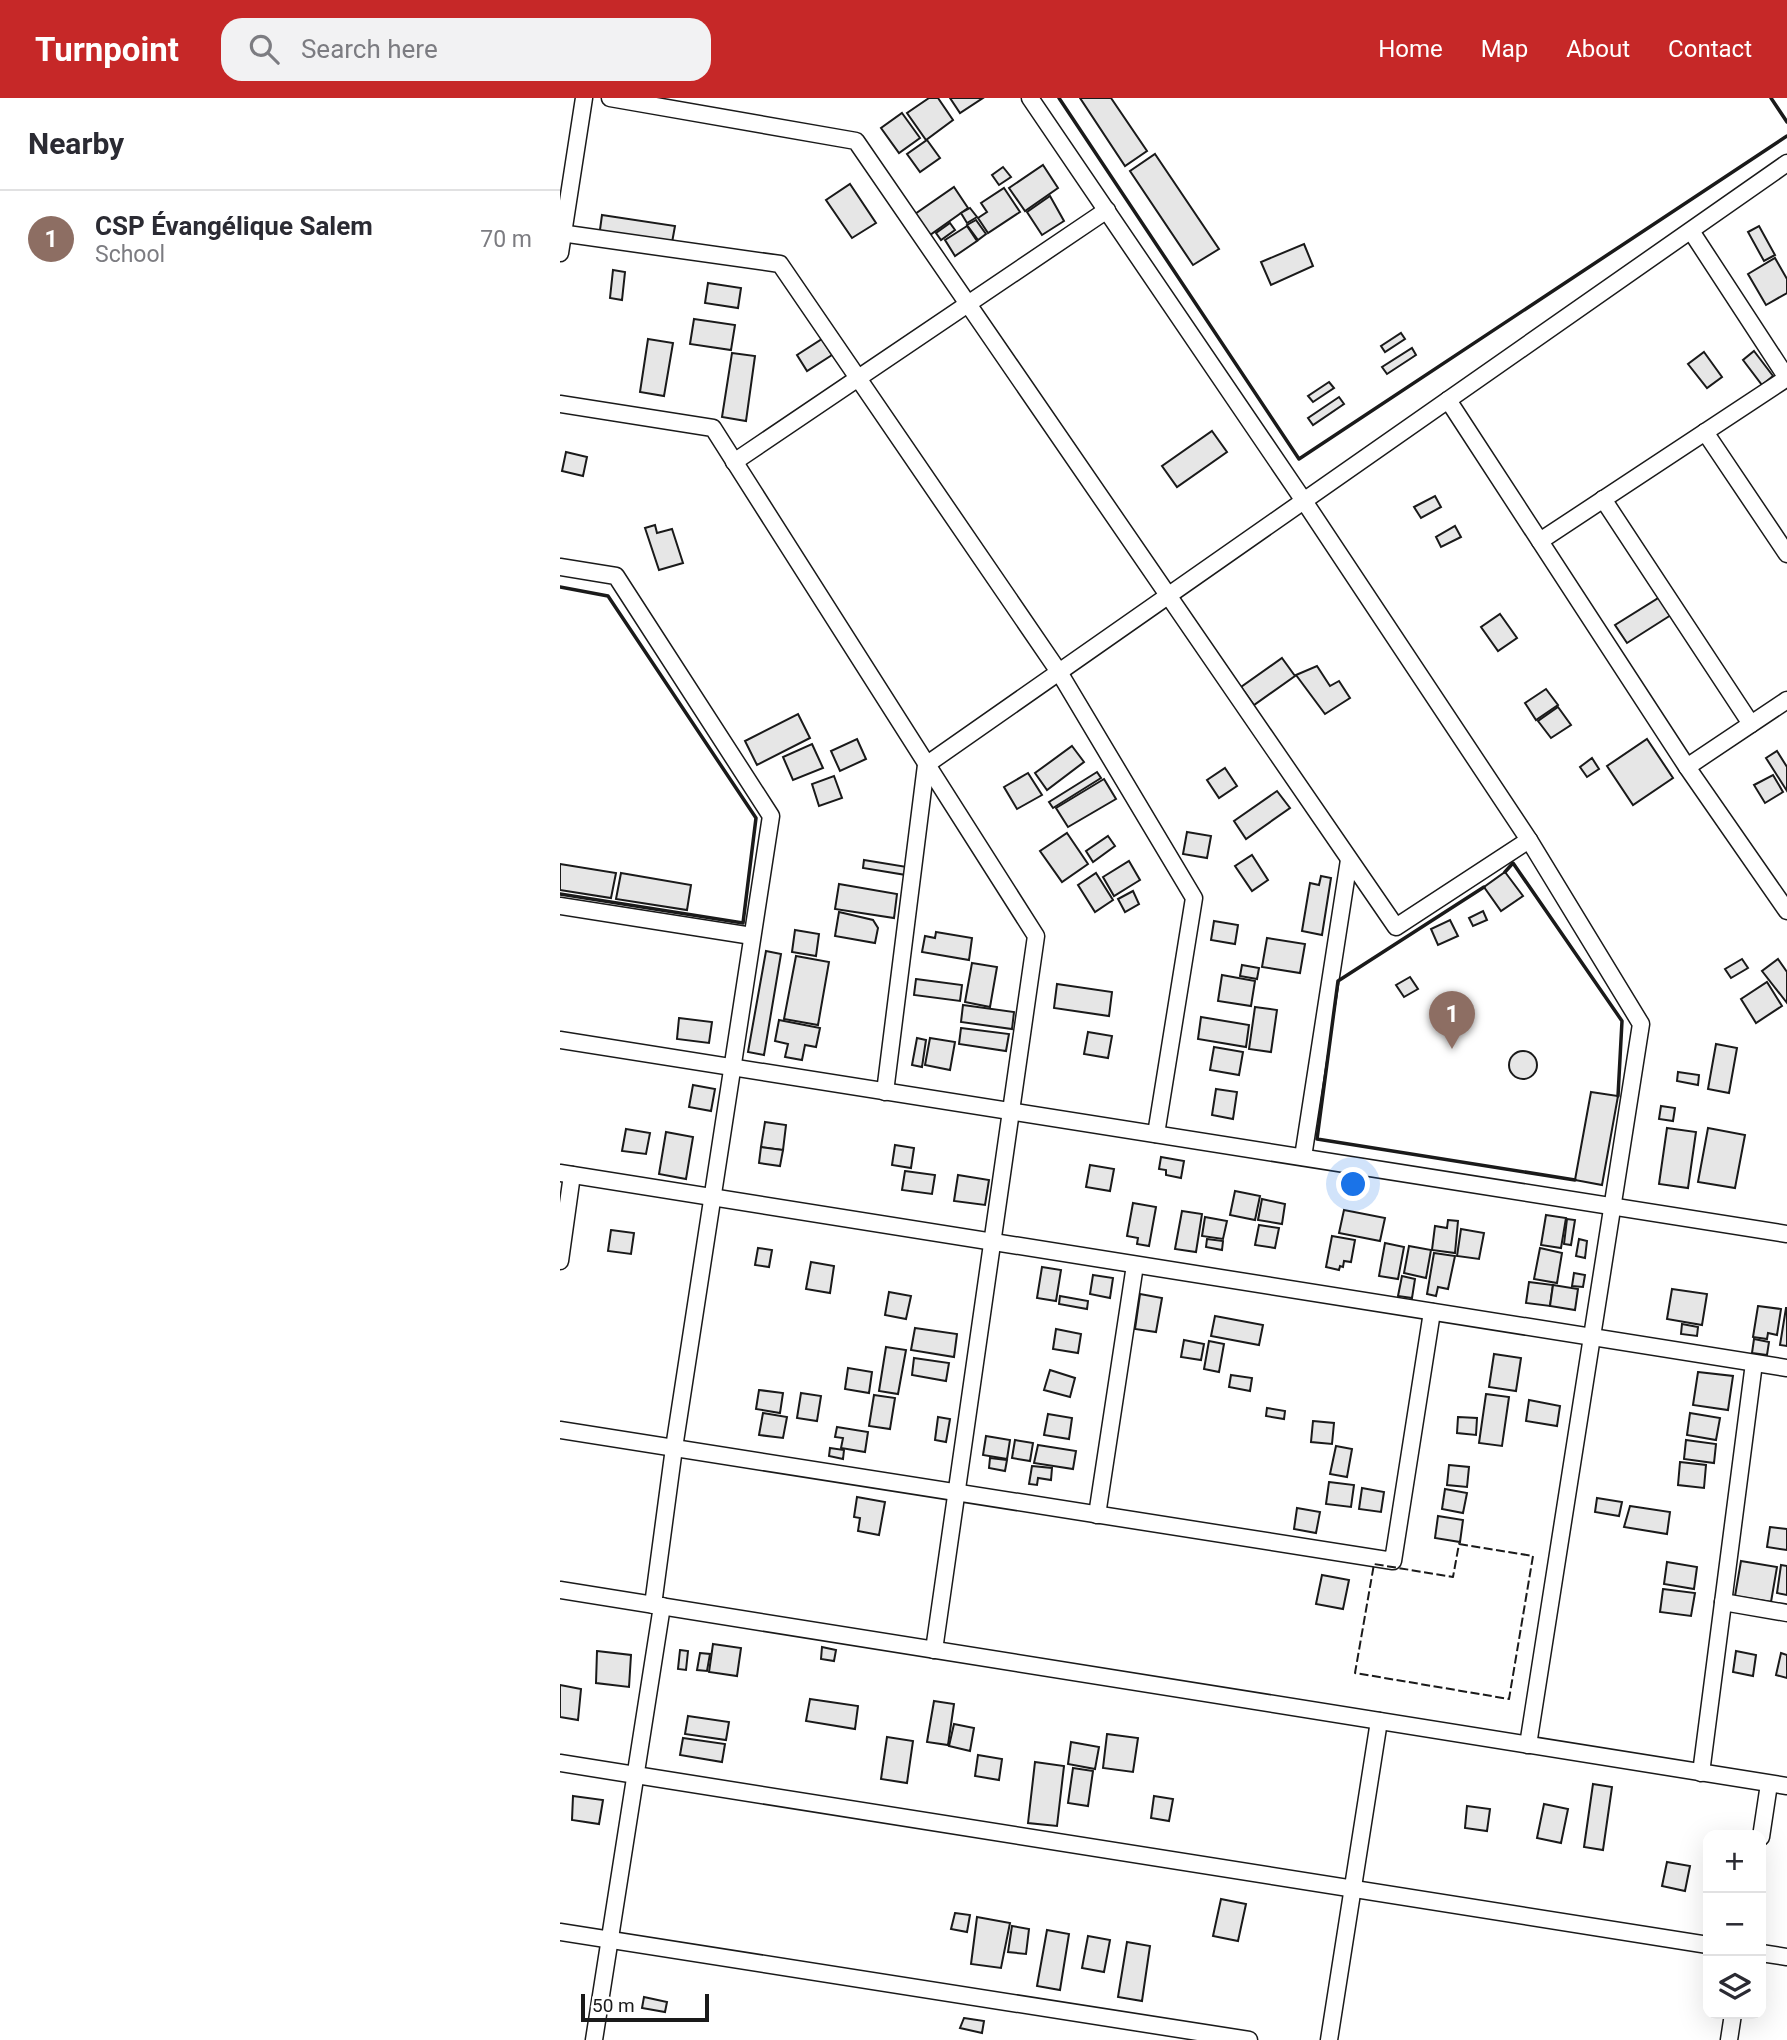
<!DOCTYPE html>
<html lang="en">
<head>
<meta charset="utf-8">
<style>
	:root { --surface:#fff; --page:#f2f2f3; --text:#2b2b33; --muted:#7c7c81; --line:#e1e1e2; --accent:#c62828 }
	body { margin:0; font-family:Roboto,sans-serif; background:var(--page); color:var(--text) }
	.controls { position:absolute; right:21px; bottom:21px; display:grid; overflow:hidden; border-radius:14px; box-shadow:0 7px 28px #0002 }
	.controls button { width:63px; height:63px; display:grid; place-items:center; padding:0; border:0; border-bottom:2px solid var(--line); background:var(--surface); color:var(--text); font:35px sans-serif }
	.scale { position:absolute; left:21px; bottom:18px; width:128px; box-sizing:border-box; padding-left:7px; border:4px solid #1a1a1a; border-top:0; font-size:19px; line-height:24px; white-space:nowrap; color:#1a1a1a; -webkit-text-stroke:5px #fff; paint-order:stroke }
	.you { position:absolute; left:794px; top:1087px; width:24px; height:24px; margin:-18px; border:5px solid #fff; border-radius:50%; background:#1a73e8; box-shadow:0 0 0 10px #1a73e833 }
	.badge { display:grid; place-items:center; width:46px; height:46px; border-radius:50%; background:var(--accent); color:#fff; font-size:23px; font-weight:700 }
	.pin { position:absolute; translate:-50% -58px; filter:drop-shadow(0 2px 4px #0008) }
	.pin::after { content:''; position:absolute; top:37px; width:24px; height:21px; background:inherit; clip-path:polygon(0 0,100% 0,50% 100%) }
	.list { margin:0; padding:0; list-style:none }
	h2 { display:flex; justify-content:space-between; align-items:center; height:91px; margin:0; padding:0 28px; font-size:30px }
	h2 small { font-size:23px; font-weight:400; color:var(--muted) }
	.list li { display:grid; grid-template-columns:46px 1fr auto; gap:21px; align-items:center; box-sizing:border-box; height:98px; padding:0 28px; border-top:2px solid var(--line) }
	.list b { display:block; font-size:26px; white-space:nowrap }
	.list p { margin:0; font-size:23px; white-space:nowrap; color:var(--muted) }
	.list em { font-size:23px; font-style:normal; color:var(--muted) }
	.icon { flex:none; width:38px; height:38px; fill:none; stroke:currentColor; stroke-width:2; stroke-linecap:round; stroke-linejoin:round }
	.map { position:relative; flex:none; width:1227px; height:1942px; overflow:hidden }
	header { display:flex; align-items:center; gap:42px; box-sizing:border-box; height:98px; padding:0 35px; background:var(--accent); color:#fff }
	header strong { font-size:33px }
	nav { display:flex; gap:38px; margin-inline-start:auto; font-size:24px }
	.search { width:490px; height:63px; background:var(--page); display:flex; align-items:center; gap:18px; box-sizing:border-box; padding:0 24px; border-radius:21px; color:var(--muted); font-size:26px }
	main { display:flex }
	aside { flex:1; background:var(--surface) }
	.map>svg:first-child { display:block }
	.building { fill:#e6e6e6; stroke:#1a1a1a; stroke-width:2 }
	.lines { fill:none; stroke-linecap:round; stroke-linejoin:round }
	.street-casing { stroke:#1a1a1a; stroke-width:19 }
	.street { stroke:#fff; stroke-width:16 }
	.fence { stroke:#1a1a1a; stroke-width:2; stroke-dasharray:9 3.5; stroke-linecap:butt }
	.wall { stroke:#1a1a1a; stroke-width:3.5 }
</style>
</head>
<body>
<header>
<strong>Turnpoint</strong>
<div class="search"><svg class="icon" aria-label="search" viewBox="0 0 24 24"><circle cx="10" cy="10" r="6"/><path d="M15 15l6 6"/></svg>Search here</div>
<nav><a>Home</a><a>Map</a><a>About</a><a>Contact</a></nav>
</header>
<main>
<aside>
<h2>Nearby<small></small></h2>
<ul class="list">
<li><span class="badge" style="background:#8d6e63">1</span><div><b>CSP Évangélique Salem</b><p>School</p></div><em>70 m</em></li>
</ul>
</aside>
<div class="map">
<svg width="1227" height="1942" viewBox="0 0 1227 1942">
	<rect width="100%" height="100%" fill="#fff"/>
	<!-- building -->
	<g class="building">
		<path d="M369 0H378L393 22 366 42 347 15Z"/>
		<path d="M390 0H423L400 15Z"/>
		<path d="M520 0H551L587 53 565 68Z"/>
		<path d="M342 15 360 40 339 55 321 30Z"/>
		<path d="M367 42 380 60 360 74 347 56Z"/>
		<path d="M595 56 659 151 633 167 570 73Z"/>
		<path d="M483 67 498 90 465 113 449 90Z"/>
		<path d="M443 69 451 79 439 87 432 77Z"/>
		<path d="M290 86 316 125 292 140 266 102Z"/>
		<path d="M394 89 408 110 370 137 355 116Z"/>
		<path d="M444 90 460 114 428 135 418 120 427 114 421 105Z"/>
		<path d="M490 98 504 123 482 137 467 114Z"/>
		<path d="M410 110 417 119 407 125 401 115Z"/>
		<path d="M42 117 115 128 111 150 39 139Z"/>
		<path d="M416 122 426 136 418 142 407 127Z"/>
		<path d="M390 125 395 132 381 142 376 135Z"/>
		<path d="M407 128 417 143 395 158 385 142Z"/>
		<path d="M1199 128 1215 157 1204 163 1188 134Z"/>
		<path d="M744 146 753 168 711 187 701 164Z"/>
		<path d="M1215 160 1227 181V195L1206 207 1188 176Z"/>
		<path d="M53 172 65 174 62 202 50 200Z"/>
		<path d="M148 185 181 190 178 210 145 205Z"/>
		<path d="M134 221 175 227 171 252 130 246Z"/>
		<path d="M841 235 845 241 825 254 821 248Z"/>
		<path d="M88 241 113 245 104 298 80 294Z"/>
		<path d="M262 241 272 257 247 273 237 257Z"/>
		<path d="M852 250 856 257 827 276 822 269Z"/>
		<path d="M1194 253 1213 278 1202 287 1183 262Z"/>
		<path d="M1144 254 1162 279 1147 290 1128 266Z"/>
		<path d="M172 255 195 258 186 323 162 319Z"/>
		<path d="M769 284 774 290 753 304 748 298Z"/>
		<path d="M779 299 784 306 753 327 748 320Z"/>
		<path d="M652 333 667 354 617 389 602 368Z"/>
		<path d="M6 354 27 359 23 378 2 373Z"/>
		<path d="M875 398 881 409 861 420 854 409Z"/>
		<path d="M95 427 97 435 112 431 123 465 99 472 85 430Z"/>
		<path d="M895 428 901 439 881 449 876 439Z"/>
		<path d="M1100 499 1111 517 1067 545 1055 527Z"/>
		<path d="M940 516 957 540 938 553 921 529Z"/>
		<path d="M722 560 735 578 694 607 681 589Z"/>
		<path d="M757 568 770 588 779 583 790 600 765 616 736 577Z"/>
		<path d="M986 591 998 607 976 622 965 605Z"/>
		<path d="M998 609 1011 627 991 640 978 623Z"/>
		<path d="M238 616 250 640 197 667 185 643Z"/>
		<path d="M297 641 306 661 280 673 271 653Z"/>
		<path d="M1087 641 1113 680 1073 707 1047 668Z"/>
		<path d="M252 646 263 670 233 682 223 659Z"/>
		<path d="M512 648 524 664 487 692 475 675Z"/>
		<path d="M1217 653 1227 669V693L1206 660Z"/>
		<path d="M1032 660 1039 671 1027 679 1020 669Z"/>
		<path d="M665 670 677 688 659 700 647 682Z"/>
		<path d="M537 674 541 680 493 710 489 704Z"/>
		<path d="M468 675 482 697 457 711 444 689Z"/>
		<path d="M1213 677 1223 694 1205 705 1194 687Z"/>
		<path d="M274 678 282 700 259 708 252 686Z"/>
		<path d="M544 681 556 701 508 729 496 710Z"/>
		<path d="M717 693 730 710 686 741 674 723Z"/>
		<path d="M627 734 651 738 647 760 623 756Z"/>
		<path d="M507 735 528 766 502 784 480 753Z"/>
		<path d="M548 738 555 748 533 764 526 753Z"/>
		<path d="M692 757 708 782 692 793 675 768Z"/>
		<path d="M304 762 347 769 346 777 303 770Z"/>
		<path d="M569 763 580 782 554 798 543 779Z"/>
		<path d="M0 766 56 775 51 800 0 792Z"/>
		<path d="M945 774 963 798 941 813 924 789Z"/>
		<path d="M61 775 131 787 127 812 56 801Z"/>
		<path d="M536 775 553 802 535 814 518 787Z"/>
		<path d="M761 778 771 780 762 837 742 833 750 785 759 787Z"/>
		<path d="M279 786 337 796 334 820 275 811Z"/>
		<path d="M573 793 579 806 565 814 558 801Z"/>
		<path d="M923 813 927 822 913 828 909 820Z"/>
		<path d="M279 814 313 822 318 830 315 845 275 838Z"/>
		<path d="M890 822 898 838 878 847 871 831Z"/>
		<path d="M654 823 678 827 675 846 651 842Z"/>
		<path d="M235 832 259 836 256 858 232 854Z"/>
		<path d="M376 834 412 840 409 862 362 854 365 838 375 840Z"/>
		<path d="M707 840 745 846 740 875 702 869Z"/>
		<path d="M206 853 221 856 204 957 188 954Z"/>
		<path d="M236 858 269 864 258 927 224 921Z"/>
		<path d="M1182 861 1188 870 1171 880 1165 871Z"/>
		<path d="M1218 861 1227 874V905L1202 873Z"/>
		<path d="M412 865 437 869 430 909 405 904Z"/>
		<path d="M682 867 699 870 697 881 680 878Z"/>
		<path d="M662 877 695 883 691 908 658 903Z"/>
		<path d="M850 879 858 891 844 899 836 887Z"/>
		<path d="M356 881 402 887 400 903 354 897Z"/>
		<path d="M1207 884 1222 908 1196 925 1181 901Z"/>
		<path d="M497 886 552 894 549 918 494 910Z"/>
		<path d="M403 907 454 914 452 931 401 924Z"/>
		<path d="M695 909 717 912 711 954 689 951Z"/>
		<path d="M641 919 689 927 686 949 638 941Z"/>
		<path d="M119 920 152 924 149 945 117 941Z"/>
		<path d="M219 922 260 930 256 949 245 947 242 962 225 959 228 946 215 943Z"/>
		<path d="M401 930 449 936 446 953 399 946Z"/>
		<path d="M528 934 552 938 548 960 524 956Z"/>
		<path d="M357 940 366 942 362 969 352 967Z"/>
		<path d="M370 940 395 944 390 972 365 967Z"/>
		<path d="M1156 946 1177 950 1169 995 1148 991Z"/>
		<path d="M654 949 683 954 679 977 650 972Z"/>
		<circle cx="963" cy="967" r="14"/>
		<path d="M1118 974 1139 977 1138 987 1117 983Z"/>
		<path d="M133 987 155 991 151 1013 129 1009Z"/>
		<path d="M656 991 677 994 673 1021 652 1017Z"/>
		<path d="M1031 994 1058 998 1042 1087 1015 1082Z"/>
		<path d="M1101 1008 1115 1010 1113 1023 1099 1021Z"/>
		<path d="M205 1024 226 1027 223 1052 201 1049Z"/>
		<path d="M1107 1030 1136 1034 1128 1090 1099 1086Z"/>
		<path d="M1148 1030 1185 1037 1175 1090 1138 1084Z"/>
		<path d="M66 1031 90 1035 86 1056 62 1053Z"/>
		<path d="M106 1034 133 1039 126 1081 99 1076Z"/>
		<path d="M335 1047 354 1050 351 1070 332 1067Z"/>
		<path d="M201 1049 223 1052 220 1068 199 1065Z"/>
		<path d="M601 1059 624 1063 621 1080 606 1077V1072L599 1071Z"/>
		<path d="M530 1067 554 1071 550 1093 526 1089Z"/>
		<path d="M345 1073 375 1077 372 1096 342 1092Z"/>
		<path d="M398 1077 429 1082 425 1107 394 1103Z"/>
		<path d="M675 1093 700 1098 695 1122 670 1117Z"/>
		<path d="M702 1101 725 1106 722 1126 698 1122Z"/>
		<path d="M573 1105 596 1109 589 1148 577 1146 578 1140 567 1138Z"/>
		<path d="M784 1112 825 1120 820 1143 779 1135Z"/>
		<path d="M622 1113 642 1116 636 1154 615 1151Z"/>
		<path d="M986 1117 1006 1120 1001 1150 981 1147Z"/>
		<path d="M645 1119 667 1123 663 1141 642 1138Z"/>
		<path d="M1007 1121 1015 1122 1011 1147 1004 1146Z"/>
		<path d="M888 1122 898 1123 895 1155 872 1152 875 1128 887 1130Z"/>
		<path d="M699 1127 719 1130 715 1150 695 1147Z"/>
		<path d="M901 1131 924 1135 919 1161 897 1158Z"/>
		<path d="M51 1132 74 1135 71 1156 48 1153Z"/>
		<path d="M772 1138 795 1142 791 1164 784 1163 783 1169 780 1168 779 1172 766 1169Z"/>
		<path d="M647 1141 663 1143 662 1152 646 1149Z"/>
		<path d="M1019 1141 1027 1143 1025 1160 1016 1158Z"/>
		<path d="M825 1145 844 1149 838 1181 819 1178Z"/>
		<path d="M849 1148 871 1152 866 1180 844 1175Z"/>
		<path d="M198 1150 212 1152 209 1169 195 1167Z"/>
		<path d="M980 1150 1002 1155 997 1185 974 1181Z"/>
		<path d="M874 1155 895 1158 888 1191 878 1189 876 1198 867 1196Z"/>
		<path d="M251 1164 274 1168 270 1195 246 1191Z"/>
		<path d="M482 1169 501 1172 496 1203 477 1200Z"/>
		<path d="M1014 1175 1025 1177 1023 1189 1012 1188Z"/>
		<path d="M533 1177 553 1180 550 1200 530 1196Z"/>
		<path d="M842 1178 855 1181 852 1200 838 1198Z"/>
		<path d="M969 1184 993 1187 990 1208 966 1205Z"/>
		<path d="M993 1187 1018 1191 1015 1212 990 1208Z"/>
		<path d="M1112 1191 1147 1196 1142 1227 1107 1221Z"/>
		<path d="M329 1194 351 1198 346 1221 325 1217Z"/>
		<path d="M580 1196 602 1200 596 1234 575 1231Z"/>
		<path d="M500 1198 528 1203 527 1211 499 1206Z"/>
		<path d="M1198 1208 1221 1211 1217 1237 1208 1235 1207 1241 1193 1239Z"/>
		<path d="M1226 1210H1227V1248L1220 1247Z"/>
		<path d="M655 1218 703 1227 699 1247 651 1238Z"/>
		<path d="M1122 1226 1138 1229 1137 1238 1121 1236Z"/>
		<path d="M355 1230 397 1236 394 1259 351 1252Z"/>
		<path d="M496 1231 521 1236 518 1255 493 1251Z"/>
		<path d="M1194 1241 1209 1244 1207 1257 1192 1255Z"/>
		<path d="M624 1242 644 1246 641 1262 621 1259Z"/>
		<path d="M649 1243 664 1246 659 1274 644 1271Z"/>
		<path d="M326 1249 346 1252 338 1296 319 1293Z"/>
		<path d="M934 1256 961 1260 956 1293 929 1289Z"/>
		<path d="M354 1260 389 1265 386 1283 352 1277Z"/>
		<path d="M288 1270 312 1274 309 1295 285 1291Z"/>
		<path d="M490 1272 515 1280 510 1299 484 1292Z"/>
		<path d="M1138 1274 1173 1278 1168 1312 1133 1307Z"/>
		<path d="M671 1277 692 1280 690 1293 669 1289Z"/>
		<path d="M199 1292 223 1295 220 1315 196 1311Z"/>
		<path d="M241 1295 261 1298 257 1323 237 1320Z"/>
		<path d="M926 1296 949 1299 942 1348 919 1345Z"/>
		<path d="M314 1297 335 1300 330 1331 309 1328Z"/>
		<path d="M969 1302 1000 1308 997 1328 966 1323Z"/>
		<path d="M707 1310 725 1313 724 1321 706 1318Z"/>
		<path d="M203 1315 227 1319 223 1340 199 1337Z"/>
		<path d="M1130 1315 1160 1320 1156 1342 1127 1337Z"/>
		<path d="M488 1316 512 1320 509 1341 484 1337Z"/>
		<path d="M378 1319 390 1321 386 1344 375 1342Z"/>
		<path d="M898 1319 917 1320 916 1337 897 1335Z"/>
		<path d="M753 1323 774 1325 772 1346 751 1344Z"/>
		<path d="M277 1329 308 1334 305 1354 281 1350 283 1340 275 1339Z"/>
		<path d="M426 1338 450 1342 447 1361 423 1357Z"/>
		<path d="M455 1342 473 1345 470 1363 452 1360Z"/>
		<path d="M1126 1342 1156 1346 1154 1365 1124 1361Z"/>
		<path d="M478 1347 516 1353 513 1371 474 1365Z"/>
		<path d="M776 1348 792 1351 787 1379 770 1376Z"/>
		<path d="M270 1350 284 1352 283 1361 269 1358Z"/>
		<path d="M430 1360 447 1362 445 1373 429 1370Z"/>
		<path d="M1120 1364 1146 1367 1144 1390 1118 1387Z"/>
		<path d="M889 1367 909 1369 907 1389 887 1387Z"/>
		<path d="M472 1368 492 1370 491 1382 478 1380 477 1387 469 1386Z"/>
		<path d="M769 1384 794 1387 791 1409 766 1406Z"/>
		<path d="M802 1390 824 1394 821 1414 799 1411Z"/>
		<path d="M885 1391 907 1395 903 1415 882 1411Z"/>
		<path d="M297 1399 325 1404 319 1437 298 1433 300 1420 294 1419Z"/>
		<path d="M1037 1400 1062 1404 1059 1418 1035 1414Z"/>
		<path d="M1070 1408 1110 1414 1107 1436 1064 1429Z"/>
		<path d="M737 1410 760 1414 756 1435 734 1431Z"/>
		<path d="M878 1418 903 1422 900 1444 875 1440Z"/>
		<path d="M1210 1429 1227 1431V1452L1207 1449Z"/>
		<path d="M1181 1463 1217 1469 1211 1504 1175 1498Z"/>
		<path d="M1107 1464 1137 1469 1134 1491 1104 1486Z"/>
		<path d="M1221 1467 1227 1468V1497L1217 1495Z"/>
		<path d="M762 1477 789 1482 783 1511 756 1506Z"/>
		<path d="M1103 1491 1135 1495 1131 1518 1100 1514Z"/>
		<path d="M153 1546 181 1550 177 1578 149 1574Z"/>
		<path d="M262 1549 276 1552 274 1563 261 1561Z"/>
		<path d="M120 1552 128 1553 126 1572 118 1571Z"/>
		<path d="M37 1553 71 1557 69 1589 36 1585Z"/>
		<path d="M1176 1553 1196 1557 1193 1578 1173 1574Z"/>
		<path d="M140 1555 150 1556 147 1573 137 1572Z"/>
		<path d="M1221 1555 1227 1557V1580L1216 1577Z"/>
		<path d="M0 1587 21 1591 18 1622 0 1619Z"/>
		<path d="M250 1601 298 1608 295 1631 246 1623Z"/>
		<path d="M374 1603 394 1606 388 1647 367 1644Z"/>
		<path d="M128 1618 169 1624 166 1642 125 1636Z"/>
		<path d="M394 1626 414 1630 410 1653 389 1648Z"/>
		<path d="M547 1636 578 1640 573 1674 543 1670Z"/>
		<path d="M327 1639 353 1643 347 1685 321 1681Z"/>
		<path d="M123 1640 165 1646 162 1664 120 1657Z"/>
		<path d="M511 1644 539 1649 535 1671 508 1666Z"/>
		<path d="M418 1657 442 1661 439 1682 415 1678Z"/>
		<path d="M475 1664 504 1668 497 1728 468 1725Z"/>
		<path d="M513 1670 533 1673 528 1708 508 1705Z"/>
		<path d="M1033 1686 1052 1689 1043 1752 1024 1749Z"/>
		<path d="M13 1698 43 1702 39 1726 12 1722Z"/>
		<path d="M594 1698 613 1701 609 1723 591 1720Z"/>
		<path d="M984 1706 1008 1711 1001 1745 977 1740Z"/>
		<path d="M907 1708 930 1711 927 1733 905 1730Z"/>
		<path d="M1107 1764 1130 1768 1125 1793 1102 1788Z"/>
		<path d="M661 1801 686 1806 678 1843 653 1838Z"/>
		<path d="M395 1815 410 1817 407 1834 391 1831Z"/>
		<path d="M417 1819 450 1825 441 1870 411 1866Z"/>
		<path d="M452 1828 469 1831 466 1856 448 1854Z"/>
		<path d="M487 1832 509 1836 500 1892 477 1888Z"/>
		<path d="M528 1838 550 1842 544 1874 522 1870Z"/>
		<path d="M567 1844 590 1848 582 1903 558 1899Z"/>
		<path d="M84 1899 107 1904 105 1914 82 1910Z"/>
		<path d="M404 1920 424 1923 422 1935 400 1930Z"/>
	</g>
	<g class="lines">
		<defs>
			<g id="street">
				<path d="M50 0 296 43 836 829 969 742"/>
				<path d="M470 0 744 403 969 742 1081 926 968 1647"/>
				<path d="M1131 133 1227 280"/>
				<path d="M0 135 220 166 499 574 634 800 596 1036"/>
				<path d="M0 155 24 0"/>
				<path d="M888 302 1127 669 1227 813"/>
				<path d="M0 306 153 330 476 838 374 1552"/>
				<path d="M1145 334 1227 456"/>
				<path d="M174 364 547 112"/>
				<path d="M1043 401 1191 626"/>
				<path d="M980 443 1227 280"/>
				<path d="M0 469 56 478 211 718 114 1350 93 1507"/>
				<path d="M1127 669 1227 602"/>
				<path d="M0 808 192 838"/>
				<path d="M0 942 1227 1136"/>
				<path d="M325 994 366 667 1227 65"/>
				<path d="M743 1059 789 762"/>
				<path d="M0 1075 1227 1270"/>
				<path d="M0 1163 12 1077"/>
				<path d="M0 1332 833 1463 872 1214"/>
				<path d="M537 1417 575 1167"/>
				<path d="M0 1492 1227 1688"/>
				<path d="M1163 1504 1227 1515"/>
				<path d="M0 1665 1148 1847"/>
				<path d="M1141 1675 1194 1265"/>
				<path d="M1201 1739 1209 1686"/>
				<path d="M0 1834 689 1942"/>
				<path d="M1201 1855 1227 1859"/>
				<path d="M34 1942 102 1508"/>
				<path d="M769 1942 819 1623"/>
				<path d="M1169 1942 1173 1916"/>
			</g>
		</defs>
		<!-- street casing -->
		<use href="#street" class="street-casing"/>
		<!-- street -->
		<use href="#street" class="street"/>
		<!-- fence -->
		<path class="fence" d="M899 1446 973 1458 949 1601 795 1575 814 1466 893 1479Z"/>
		<!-- wall -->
		<g class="wall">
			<path d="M499 0 739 361 1227 38"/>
			<path d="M1211 0 1227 24"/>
			<path d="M0 489 48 498 196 720 183 825 0 796"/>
			<path d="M945 774 953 765 1062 923 1058 998"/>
			<path d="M924 789 778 883 757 1041 1015 1082"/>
		</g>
	</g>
</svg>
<div class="controls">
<button>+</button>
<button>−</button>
<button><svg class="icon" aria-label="layers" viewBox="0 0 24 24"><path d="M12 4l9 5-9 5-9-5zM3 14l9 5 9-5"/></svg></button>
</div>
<div class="scale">50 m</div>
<div class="you"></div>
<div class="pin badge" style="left:892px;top:951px;background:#8d6e63">1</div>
</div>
</main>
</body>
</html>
